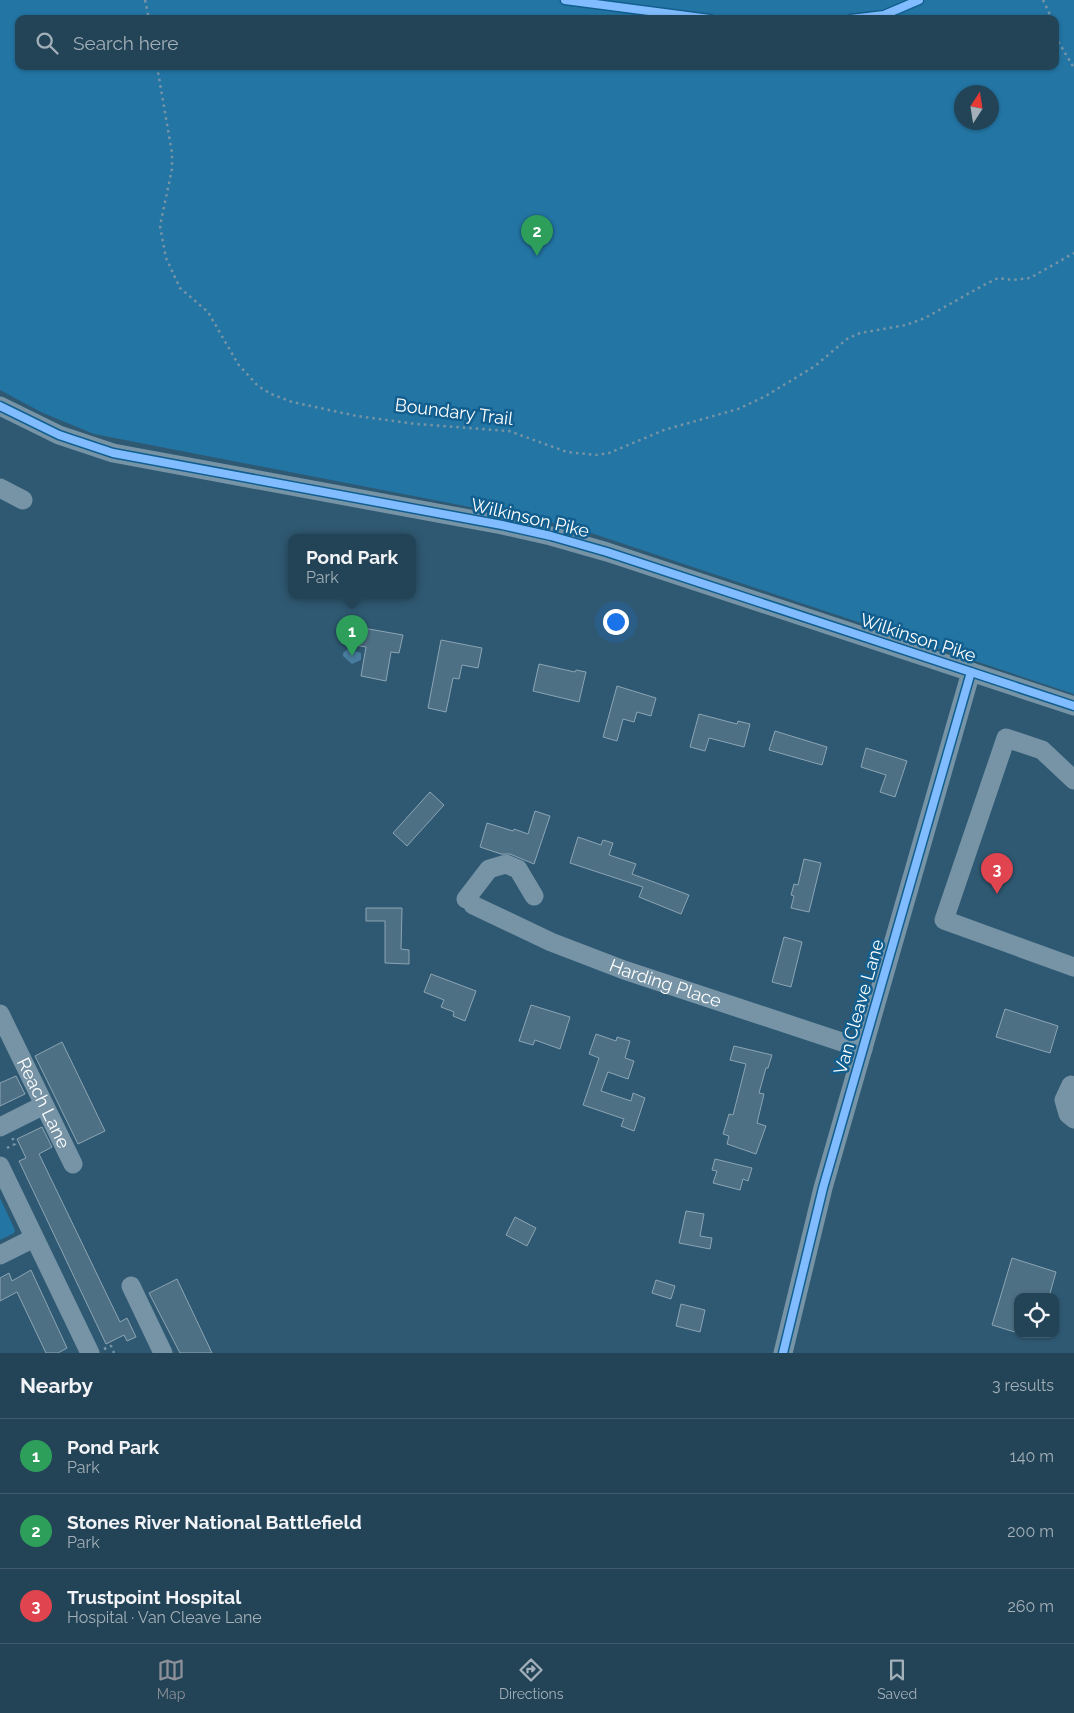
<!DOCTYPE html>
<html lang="en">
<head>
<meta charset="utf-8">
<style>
	:root { --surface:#234356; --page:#2b4a5c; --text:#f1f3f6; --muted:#a3b0b9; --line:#405c6c; --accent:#8c9099 }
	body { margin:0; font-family:Raleway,sans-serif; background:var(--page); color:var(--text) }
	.controls { position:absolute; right:15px; bottom:15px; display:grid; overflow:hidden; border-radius:10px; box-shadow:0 1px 4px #0004 }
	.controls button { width:45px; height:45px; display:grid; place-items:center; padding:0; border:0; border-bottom:1px solid var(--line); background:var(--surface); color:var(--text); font:25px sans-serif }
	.compass { position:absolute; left:954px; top:85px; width:45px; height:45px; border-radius:50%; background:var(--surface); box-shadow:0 1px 4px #0004; rotate:12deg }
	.you { position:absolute; left:615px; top:621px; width:18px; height:18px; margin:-12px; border:4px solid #fff; border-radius:50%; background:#1a73e8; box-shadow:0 0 0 8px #1a73e833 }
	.badge { display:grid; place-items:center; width:32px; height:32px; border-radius:50%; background:var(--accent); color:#fff; font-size:16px; font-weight:700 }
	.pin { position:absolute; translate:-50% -41px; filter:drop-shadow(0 1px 2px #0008) }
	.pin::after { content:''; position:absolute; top:26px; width:18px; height:15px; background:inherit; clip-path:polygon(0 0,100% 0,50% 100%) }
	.popup { position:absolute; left:288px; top:534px; width:128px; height:65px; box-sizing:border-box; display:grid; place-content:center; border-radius:10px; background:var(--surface); filter:drop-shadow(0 1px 4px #0005); font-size:16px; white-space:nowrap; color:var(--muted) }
	.popup b { font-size:19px; color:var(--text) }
	.popup::after { content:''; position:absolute; left:50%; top:100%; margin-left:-10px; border:10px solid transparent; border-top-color:var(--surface) }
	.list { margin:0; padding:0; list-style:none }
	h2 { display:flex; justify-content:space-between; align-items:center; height:65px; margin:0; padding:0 20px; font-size:21px }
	h2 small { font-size:16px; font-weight:400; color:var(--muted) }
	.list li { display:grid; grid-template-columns:32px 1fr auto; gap:15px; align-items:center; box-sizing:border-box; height:75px; padding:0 20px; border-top:1px solid var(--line) }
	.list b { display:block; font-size:19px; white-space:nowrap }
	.list p { margin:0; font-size:16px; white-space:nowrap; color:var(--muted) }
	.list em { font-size:16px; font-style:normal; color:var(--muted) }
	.icon { flex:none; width:28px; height:28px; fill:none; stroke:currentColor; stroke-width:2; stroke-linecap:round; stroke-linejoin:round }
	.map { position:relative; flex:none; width:1074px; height:1353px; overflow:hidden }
	.search { position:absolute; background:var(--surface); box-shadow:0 1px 4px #0004; left:15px; right:15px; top:15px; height:55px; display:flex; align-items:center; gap:12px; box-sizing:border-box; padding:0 18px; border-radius:10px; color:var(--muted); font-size:19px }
	.sheet { height:290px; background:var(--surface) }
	nav { display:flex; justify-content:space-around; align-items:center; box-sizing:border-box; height:70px; border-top:1px solid var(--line); background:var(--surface); font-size:14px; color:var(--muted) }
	nav a { display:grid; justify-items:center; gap:2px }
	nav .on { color:var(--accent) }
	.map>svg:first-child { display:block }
	.green { fill:#2375a4; fill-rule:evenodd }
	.water { fill:#487d9f }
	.building { fill:#4e7084; stroke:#8ba5b4 }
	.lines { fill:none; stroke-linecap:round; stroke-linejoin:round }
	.path { stroke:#7694a6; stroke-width:2.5; stroke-dasharray:2.5 4; stroke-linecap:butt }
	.minor { stroke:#7694a6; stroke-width:19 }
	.cycleway-casing { stroke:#125f8f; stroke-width:11 }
	.cycleway { stroke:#80bcff; stroke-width:8 }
	.labels { text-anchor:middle; stroke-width:5; stroke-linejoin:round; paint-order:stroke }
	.street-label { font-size:18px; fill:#fff; stroke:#125f8f }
</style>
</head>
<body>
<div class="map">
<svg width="1074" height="1353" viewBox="0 0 1074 1353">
	<rect width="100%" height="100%" fill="#2f5972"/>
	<!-- green -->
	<g class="green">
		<path d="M0 0H1074V694L573 527 94 434 43 413 0 390ZM19 19H1055V66H19ZM962 92H992V122H962Z"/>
		<path d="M0 1198 15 1230 14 1233 0 1240Z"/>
	</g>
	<!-- water -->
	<path class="water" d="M348 649 361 653V660L352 664 343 656V653Z"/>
	<!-- building -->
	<g class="building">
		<path d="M346 625 403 635 399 653 391 652 386 681 361 676 366 647 342 643Z"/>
		<path d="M441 640 482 648 478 668 462 665 459 679 453 678 446 712 428 708Z"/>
		<path d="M539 664 575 672 576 670 586 672 579 702 533 691Z"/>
		<path d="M617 686 656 698 651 716 637 712 634 722 623 719 617 741 603 737Z"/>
		<path d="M699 714 737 724 738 721 750 724 744 747 709 738 705 751 690 747Z"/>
		<path d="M775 731 827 747 822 765 769 750Z"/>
		<path d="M866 748 907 761 895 797 880 792 886 775 861 767Z"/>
		<path d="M430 792 444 805 407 846 393 833Z"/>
		<path d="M535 811 550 816 534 864 510 854H501L480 847 487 823 513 831 514 829 528 834Z"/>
		<path d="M578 837 601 845 603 840 613 843 609 855 636 864 632 874 689 895 681 914 639 897 643 887 570 863Z"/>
		<path d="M804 859 821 863 809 912 791 908 794 896 791 895 794 884 798 885Z"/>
		<path d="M366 908H402L401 949 409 950V964L385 963V921H366Z"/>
		<path d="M784 937 802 942 791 987 772 982Z"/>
		<path d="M431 974 476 991 465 1021 453 1016 454 1012 441 1007 444 1000 424 992Z"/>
		<path d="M531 1005 570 1017 560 1049 535 1040 533 1045 519 1041Z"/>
		<path d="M1005 1009 1058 1026 1050 1053 996 1037Z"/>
		<path d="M596 1034 616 1041 617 1037 630 1041 625 1058 634 1061 628 1079 608 1072 601 1091 631 1101 633 1093 645 1098 634 1131 621 1126 624 1119 583 1105 599 1058 589 1054Z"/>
		<path d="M62 1042 105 1131 78 1144 35 1056Z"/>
		<path d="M734 1046 772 1055 768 1068H766L759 1093 764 1094 757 1123 766 1126 756 1154 727 1144 729 1136 723 1134 729 1114 733 1115 746 1064 730 1060Z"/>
		<path d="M16 1076 25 1094 0 1106V1083Z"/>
		<path d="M42 1127 52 1147 39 1154 120 1322 127 1318 136 1337 127 1341 124 1335 106 1344 19 1161 26 1158 17 1139Z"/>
		<path d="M715 1159 752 1168 748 1181 743 1179 740 1190 713 1183 717 1171 712 1170Z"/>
		<path d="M686 1211 704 1214 700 1236 712 1238 710 1249 679 1243Z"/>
		<path d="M515 1217 536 1228 527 1246 506 1235Z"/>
		<path d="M1012 1258 1056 1272 1049 1297H1018V1333L992 1325Z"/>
		<path d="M31 1270 67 1348 58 1353H46L17 1292 0 1301V1278L9 1273 12 1281Z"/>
		<path d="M177 1279 212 1353H180L149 1293Z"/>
		<path d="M656 1280 675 1286 671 1299 652 1293Z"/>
		<path d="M681 1304 705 1310 700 1332 676 1326Z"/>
	</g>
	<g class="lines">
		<!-- path -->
		<g class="path">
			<path d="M145 0 149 19"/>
			<path d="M1043 0 1052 19"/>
			<path d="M1055 36 1074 68"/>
			<path d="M157 66 172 153V169L160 226 166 258 180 288 208 312 238 364 258 386 271 394 292 402 357 416 416 424 509 431 567 452 597 455 609 453 664 430 738 409 764 397 815 366 847 339 860 333 906 325 925 318 982 286 998 278 1013 280 1030 278 1074 253"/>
			<path d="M7 1148 15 1144 12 1137"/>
			<path d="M104 1349 111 1346 114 1353"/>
		</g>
		<!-- minor -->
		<g class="minor">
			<path d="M0 406 59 435 113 453 502 525 551 536 607 552 1074 706"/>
			<path d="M0 488 23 500"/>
			<path d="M1074 780 1042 750 1006 738 944 920 1074 967"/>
			<path d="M466 899 489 869 506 864 518 869 534 896"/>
			<path id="s1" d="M473 905 551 942 624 970 863 1049"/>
			<path id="s2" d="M0 1014 73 1164"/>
			<path d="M1074 1087 1071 1085 1064 1100 1068 1114 1074 1119"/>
			<path d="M0 1127 44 1105"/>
			<path d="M0 1166 90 1353"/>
			<path d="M0 1255 34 1238"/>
			<path d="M131 1286 163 1353"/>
			<path d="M783 1353 823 1188 971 672"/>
		</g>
		<defs>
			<g id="cycleway">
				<path d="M565 0 710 19"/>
				<path d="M851 19 884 15 919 0"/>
				<path d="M0 406 59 435 113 453 502 525 551 536 607 552 1074 706"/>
				<path d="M783 1353 823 1188 971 672"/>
			</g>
		</defs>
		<!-- cycleway casing -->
		<use href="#cycleway" class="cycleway-casing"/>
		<!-- cycleway -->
		<use href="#cycleway" class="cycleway"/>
	</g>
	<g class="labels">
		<!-- street labels -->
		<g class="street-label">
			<text transform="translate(454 412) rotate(7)" y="6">Boundary Trail</text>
			<text transform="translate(530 518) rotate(13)" y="6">Wilkinson Pike</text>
			<text transform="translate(918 638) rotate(18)" y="6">Wilkinson Pike</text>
			<text dy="6" stroke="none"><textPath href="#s1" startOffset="208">Harding Place</textPath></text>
			<text transform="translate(859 1007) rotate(-74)" y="6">Van Cleave Lane</text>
			<text dy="6" stroke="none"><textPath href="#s2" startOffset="99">Reach Lane</textPath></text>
		</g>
	</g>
</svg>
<div class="controls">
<button><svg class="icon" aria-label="locate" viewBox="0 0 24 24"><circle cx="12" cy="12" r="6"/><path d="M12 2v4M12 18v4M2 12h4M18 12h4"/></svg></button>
</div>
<svg class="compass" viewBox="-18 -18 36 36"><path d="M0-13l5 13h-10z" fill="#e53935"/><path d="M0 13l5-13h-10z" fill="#a3b0b9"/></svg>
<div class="you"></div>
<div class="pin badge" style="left:352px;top:656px;background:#2e9e5b">1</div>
<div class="popup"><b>Pond Park</b>Park</div>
<div class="pin badge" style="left:537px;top:256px;background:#2e9e5b">2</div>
<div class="pin badge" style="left:997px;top:894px;background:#e0444e">3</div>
<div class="search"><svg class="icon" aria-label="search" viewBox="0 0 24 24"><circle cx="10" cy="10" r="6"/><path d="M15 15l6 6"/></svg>Search here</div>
</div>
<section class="sheet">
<h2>Nearby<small>3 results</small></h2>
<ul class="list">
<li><span class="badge" style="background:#2e9e5b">1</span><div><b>Pond Park</b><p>Park</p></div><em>140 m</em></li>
<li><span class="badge" style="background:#2e9e5b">2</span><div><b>Stones River National Battlefield</b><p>Park</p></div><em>200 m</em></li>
<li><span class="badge" style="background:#e0444e">3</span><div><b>Trustpoint Hospital</b><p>Hospital · Van Cleave Lane</p></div><em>260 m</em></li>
</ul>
</section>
<nav>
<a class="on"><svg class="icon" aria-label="map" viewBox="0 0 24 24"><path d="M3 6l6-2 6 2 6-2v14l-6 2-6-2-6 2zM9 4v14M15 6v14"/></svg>Map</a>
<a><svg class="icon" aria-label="directions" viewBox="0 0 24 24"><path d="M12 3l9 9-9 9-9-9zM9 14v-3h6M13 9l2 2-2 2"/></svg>Directions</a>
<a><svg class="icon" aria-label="saved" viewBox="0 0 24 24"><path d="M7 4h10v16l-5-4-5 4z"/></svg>Saved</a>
</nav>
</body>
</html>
